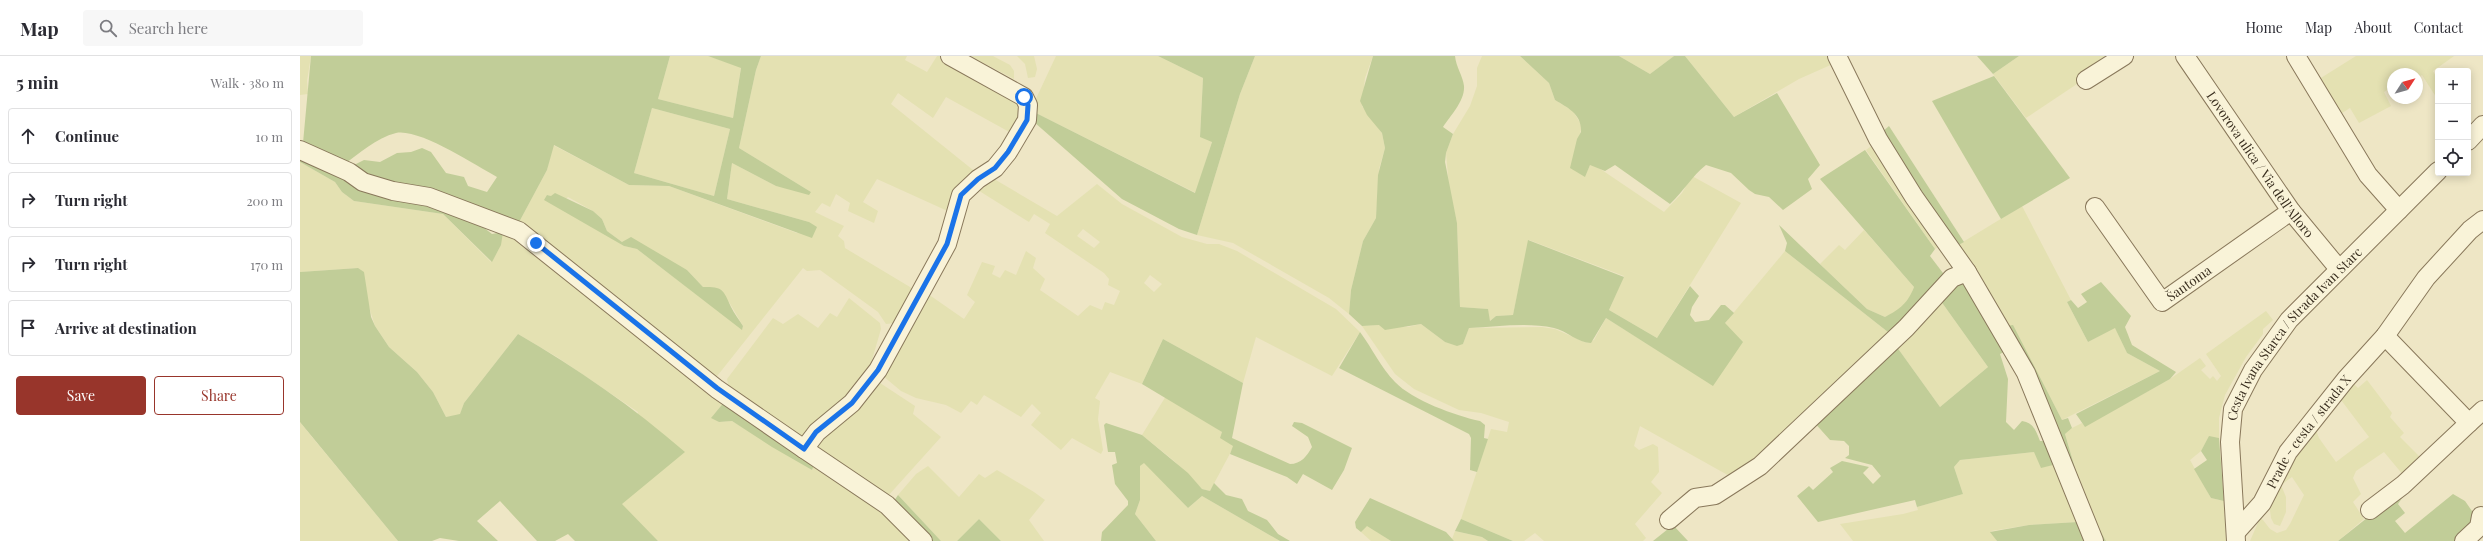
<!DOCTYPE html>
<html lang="en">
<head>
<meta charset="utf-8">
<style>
	:root { --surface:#fff; --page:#f7f7f7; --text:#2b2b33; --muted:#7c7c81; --line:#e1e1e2; --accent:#98352b }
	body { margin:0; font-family:"Playfair Display",serif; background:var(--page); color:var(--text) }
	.controls { position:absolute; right:12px; top:12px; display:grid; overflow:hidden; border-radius:4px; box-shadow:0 2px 10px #0003 }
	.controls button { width:36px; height:36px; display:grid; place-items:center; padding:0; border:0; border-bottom:1px solid var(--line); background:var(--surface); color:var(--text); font:20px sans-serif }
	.compass { position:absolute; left:2087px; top:12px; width:36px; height:36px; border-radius:50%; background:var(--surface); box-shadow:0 2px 10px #0003; rotate:54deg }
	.stop { position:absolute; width:12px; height:12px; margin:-9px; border:3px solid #1a73e8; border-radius:50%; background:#fff }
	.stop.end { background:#1a73e8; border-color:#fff; box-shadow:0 1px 4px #0008 }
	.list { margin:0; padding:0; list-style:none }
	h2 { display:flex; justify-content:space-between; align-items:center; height:52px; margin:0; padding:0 16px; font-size:17px }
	h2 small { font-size:13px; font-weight:400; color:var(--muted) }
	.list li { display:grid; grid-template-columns:26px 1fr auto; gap:12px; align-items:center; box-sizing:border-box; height:56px; margin:0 8px 8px; padding:0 8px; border:1px solid var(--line); border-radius:4px }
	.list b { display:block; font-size:15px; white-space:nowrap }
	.list em { font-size:13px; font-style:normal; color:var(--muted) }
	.actions { display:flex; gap:8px; padding:12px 16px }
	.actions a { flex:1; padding:9px 0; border:1px solid var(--accent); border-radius:4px; text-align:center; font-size:14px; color:var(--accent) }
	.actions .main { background:var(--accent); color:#fff }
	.icon { flex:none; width:22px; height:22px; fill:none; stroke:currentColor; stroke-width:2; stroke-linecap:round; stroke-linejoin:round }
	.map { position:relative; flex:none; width:2183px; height:485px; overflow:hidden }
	header { display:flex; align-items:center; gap:24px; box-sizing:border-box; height:56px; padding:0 20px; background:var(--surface); border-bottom:1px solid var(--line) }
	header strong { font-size:19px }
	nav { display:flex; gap:22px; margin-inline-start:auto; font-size:14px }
	.search { width:280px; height:36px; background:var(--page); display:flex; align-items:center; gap:10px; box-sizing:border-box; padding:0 14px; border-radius:4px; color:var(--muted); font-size:15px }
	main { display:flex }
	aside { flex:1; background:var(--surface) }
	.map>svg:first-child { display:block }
	.farmland { fill:#e4e1b2; fill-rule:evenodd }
	.green { fill:#c1cd98; fill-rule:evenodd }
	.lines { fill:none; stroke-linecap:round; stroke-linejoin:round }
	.minor-casing { stroke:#89785b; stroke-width:20 }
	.minor { stroke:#f9f3d8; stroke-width:18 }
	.route { stroke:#1a73e8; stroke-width:5 }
	.labels { text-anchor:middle; stroke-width:4; stroke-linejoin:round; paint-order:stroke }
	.street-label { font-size:13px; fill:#392e1f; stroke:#f6efd4 }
</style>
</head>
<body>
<header>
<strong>Map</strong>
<div class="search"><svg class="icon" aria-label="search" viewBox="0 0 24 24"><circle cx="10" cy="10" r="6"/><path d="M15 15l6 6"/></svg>Search here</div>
<nav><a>Home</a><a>Map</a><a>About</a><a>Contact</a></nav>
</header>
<main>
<aside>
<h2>5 min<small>Walk · 380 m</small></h2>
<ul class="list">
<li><svg class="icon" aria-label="ahead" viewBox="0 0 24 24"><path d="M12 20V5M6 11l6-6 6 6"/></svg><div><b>Continue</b></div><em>10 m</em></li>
<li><svg class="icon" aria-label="right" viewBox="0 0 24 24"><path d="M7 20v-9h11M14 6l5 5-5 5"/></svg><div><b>Turn right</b></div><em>200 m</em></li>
<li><svg class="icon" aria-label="right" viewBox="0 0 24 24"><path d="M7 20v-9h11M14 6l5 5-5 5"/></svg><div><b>Turn right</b></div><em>170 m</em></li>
<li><svg class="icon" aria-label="arrive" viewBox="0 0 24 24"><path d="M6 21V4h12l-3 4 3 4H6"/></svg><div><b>Arrive at destination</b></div></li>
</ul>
<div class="actions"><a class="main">Save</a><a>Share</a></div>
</aside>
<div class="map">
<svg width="2183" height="485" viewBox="0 0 2183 485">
	<rect width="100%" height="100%" fill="#eee6c5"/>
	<!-- farmland -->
	<g class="farmland">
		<path d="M0 0H11L7 25 8 38 0 39Z"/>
		<path d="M370 0H408L441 11 433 62 358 43Z"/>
		<path d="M461 0H607L605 4 627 16 637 0H643L723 47 713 78 646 41 633 62 598 37 591 48 678 118 652 157 577 123 563 146 578 155 574 167 548 155 550 147 536 138 530 151 522 147 515 156 544 170 538 180 544 185 545 192 615 234 595 267 586 268 578 256 520 214 507 215 503 212 414 324 217 170 247 114 253 89 329 129 369 130 497 177 509 166 427 143 432 107 476 130 511 136 439 92 456 14ZM247 139 265 144 268 141 293 155 302 163 307 175 322 186 387 214 403 231 429 246 443 270 442 273 337 193 324 190Z"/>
		<path d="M670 0H693L710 9 714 15V23Z"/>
		<path d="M717 0H734L737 13 735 21 728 22 725 8Z"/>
		<path d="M756 0H858L903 22 900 80 912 85 896 137 734 56V47Z"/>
		<path d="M955 0H1073L1065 22 1062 50 1082 77 1085 92 1079 113 1076 162 1063 185 1051 234 1049 258 1029 242 933 187 897 179 940 38Z"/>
		<path d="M1182 0H1220L1249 27 1255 44 1273 55 1282 70 1271 112 1285 120 1290 109 1293 108 1364 156 1382 137 1392 120 1441 147 1357 282 1309 254 1324 220 1229 184 1213 259 1196 260 1190 265 1187 253 1160 251 1157 167 1149 132 1146 97 1153 78 1170 50 1177 30V12Z"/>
		<path d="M1319 0H1374L1350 18Z"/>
		<path d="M1385 0H1532L1535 7 1499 23 1434 61Z"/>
		<path d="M1719 0H1819L1726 62 1693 18Z"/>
		<path d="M2056 0H2154L2133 15 2138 24V44L2122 19 2117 22V18H2093V30L2084 36 2091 50 2059 67 2050 52 2039 59 2016 25Z"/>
		<path d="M352 52 430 73 414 140 334 117Z"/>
		<path d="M1574 88 1642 188 1635 193 1566 94Z"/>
		<path d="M0 106 35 126 42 136 54 145 143 158 191 206 199 193 203 176 217 180 425 345 412 361 419 366 432 365 512 414 515 407 557 432 619 485H358L321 448 338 356 257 301 218 278 164 347 160 359 146 361 133 336 117 316 89 291 75 270 57 212 0 216Z"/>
		<path d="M689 120 757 160 797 128 822 148 882 181 907 188H919L937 195 1036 253 1060 276 1032 320 956 281 943 327 863 283 842 328 810 316 795 342 800 345 798 363 803 394 801 398 772 382 761 394 731 369 741 357 732 348 721 361 684 339 677 349 671 345 661 357 646 349 616 342 601 335 583 320 628 238 664 263 675 246 667 239 682 206 695 210 692 218 700 222 705 214 716 219 726 195 736 202 733 212 745 223 740 234 778 260 790 249 802 254 805 246 814 249 820 235 808 229 809 223 804 217 745 177 750 168 734 158 729 166 673 131ZM783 173 800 186 794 192 777 180ZM850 219 862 228 854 236 844 227Z"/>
		<path d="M1722 150 1771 244 1767 246 1788 286 1815 271 1827 297 1860 315 1762 364 1713 270 1700 271 1653 192Z"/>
		<path d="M1564 174 1614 231 1610 242 1601 253 1585 261 1567 253 1520 208 1539 189 1545 194Z"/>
		<path d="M1485 195 1593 280 1505 360 1433 422 1340 370 1334 390 1339 394 1353 388 1358 391 1359 416 1351 426 1362 437 1335 468 1346 482 1343 485H1244L1235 477 1224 485H1213L1161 463 1191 373 1207 376 1209 366 1181 357 1159 354 1114 333 1095 318 1062 270 1079 269 1108 271 1121 268 1145 286 1163 288 1169 272 1242 271 1255 273 1287 287 1294 284 1306 262 1413 329 1425 267Z"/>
		<path d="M1638 241 1688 311 1640 351 1594 287Z"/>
		<path d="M549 242 580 267 581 273 572 304 566 322 501 384 429 333 427 323 473 262 483 268 498 258 518 272 530 257 537 261Z"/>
		<path d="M1966 255 1973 264 1963 273V278L1946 301 1925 339 1919 362V382L1909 381 1901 395 1890 404 1911 442 1924 445 1926 485H1806L1796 469 1778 421 1765 378 1772 372 1782 367 1785 370 1870 323 1900 302 1906 310 1901 314 1910 323 1913 320 1917 325 1921 320 1906 298Z"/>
		<path d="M2067 324 2092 357 2090 361 2104 377 2100 381 2123 404 2104 420 2084 396 2056 415 2053 422 2061 438 2053 446 2064 463 2038 485H1950L1960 462 1963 464 1970 473 1977 477 1986 474 1990 468 2004 439 1992 421 1981 429 1986 441V456L1980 470 1974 468 1971 462 1969 447 2014 369 2019 382 2036 406 2069 381 2041 344 2052 326 2058 332Z"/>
		<path d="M577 325 615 350 613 358 641 381 587 441 515 395 518 382Z"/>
		<path d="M866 340 922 376 921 382 934 390 910 435 902 433 873 404 842 379Z"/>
		<path d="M0 366 12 381 98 485H0Z"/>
		<path d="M1734 396 1757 408 1778 466 1729 469 1691 475 1697 485H1553L1540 468 1603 458 1618 454 1617 451 1663 438 1654 411 1660 404Z"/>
		<path d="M844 406 888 452 902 440 980 485H856L835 458 840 444V410Z"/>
		<path d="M628 410 659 441 679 418 685 422 697 414 734 436 745 444 729 464 744 485H701L679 463 657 485H641L598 439 616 418Z"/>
		<path d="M1067 469 1091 485H1071L1061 476Z"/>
		<path d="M1155 475 1182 481 1188 485H1154L1152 483Z"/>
	</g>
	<!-- green -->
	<g class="green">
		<path d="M11 0H370L358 43 433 62 441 12 408 0H461L456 14 439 92 511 136 509 139 476 130 432 107 427 143 509 166 517 171 512 182 369 130 329 129 254 89 247 114 217 170 51 114 56 108 64 104 80 106 97 97 111 96 122 92 131 96 146 117 164 121 168 130 187 136 197 121C175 109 119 72 96 77 76 82 60 97 43 109L3 87ZM352 52 430 73 414 140 334 117Z"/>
		<path d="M858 0H955L940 38 897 179 879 173 822 143 734 66V56L895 137 912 86 900 81 903 22Z"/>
		<path d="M1073 0H1155C1156 11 1163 20 1164 30 1165 45 1150 60 1143 71L1153 78 1146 97 1145 106 1157 167 1160 251 1188 253 1190 265 1196 260 1213 259 1228 184 1324 221 1309 254 1357 282 1390 230 1399 240 1392 251 1390 259 1395 266 1409 264 1421 249H1425L1434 257 1425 267 1443 286 1413 330 1306 262 1291 287C1278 287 1267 275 1254 272 1226 266 1197 271 1169 272L1163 288 1157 290 1145 286 1121 268 1085 274 1079 269 1062 270 1049 258 1051 234 1063 185 1076 162 1078 119 1085 92 1082 77 1067 59 1060 45Z"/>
		<path d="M1220 0H1319L1350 18 1374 0H1385L1434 61 1477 37 1520 109 1508 123 1512 133 1483 154 1469 141 1455 138 1449 134 1431 117 1406 109C1391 121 1384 135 1370 148L1315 109 1305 115 1290 109 1285 121 1270 112 1277 83 1281 76C1282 58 1268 52 1255 44L1249 27Z"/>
		<path d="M1677 0H1719L1693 18Z"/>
		<path d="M1694 20 1770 122 1701 163 1632 45Z"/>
		<path d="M1589 70 1664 186 1653 192 1581 77Z"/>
		<path d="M1565 94 1635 193 1630 200 1646 221 1593 280 1485 195 1487 187 1479 169 1567 253 1585 261C1600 253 1608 247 1614 231L1520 123Z"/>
		<path d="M0 101 140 150 179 168 192 178 203 176 201 189 192 206 143 158 54 145 42 136 35 126 0 106Z"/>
		<path d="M255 137 293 155 302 163 307 175 322 186 331 181 387 214 403 231C423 231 423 233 431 251 434 257 439 264 443 270L442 274 337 193 324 190 244 144 247 139 251 140Z"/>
		<path d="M58 212 64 216 71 261 75 270 89 291 117 316 133 336 146 361 160 358 164 347 218 278C277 312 333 351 385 396L322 448 358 485H275L268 478 255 485H237L200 445 177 465 198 485H159L140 482 132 485H98L0 366V216Z"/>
		<path d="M1655 224 1665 228 1706 295 1700 298 1708 323 1706 366 1714 374 1722 365C1734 367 1736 375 1740 385H1749L1757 408 1741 412 1734 396 1660 404 1654 411 1663 438 1617 451 1615 444 1518 466 1497 440 1509 430 1513 434 1533 416 1530 412 1542 405 1569 411 1563 417 1573 428 1581 420 1572 409 1545 402 1549 399V390L1544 385 1530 384 1513 365 1594 287 1640 351 1688 311 1638 241Z"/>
		<path d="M1801 226 1831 260 1825 271 1832 289 1876 316 1870 323 1785 371 1776 358 1860 315 1827 297 1815 272 1788 286 1767 246 1771 244 1778 252 1787 246 1781 238Z"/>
		<path d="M1713 269 1762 364 1768 362 1772 372 1765 378C1776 415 1786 452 1806 485H1795L1700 271Z"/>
		<path d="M1060 276C1072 292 1081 312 1095 326 1112 344 1156 360 1180 365L1185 369 1184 382 1188 383 1177 416 1170 414 1171 382 1169 378 1039 312Z"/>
		<path d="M863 283 943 327 932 382 990 408C1001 408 1007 400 1012 391L1008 381 992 370 994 366 1002 367 1052 392 1044 414 1032 434 1003 418 997 428 987 421 930 398 933 390 920 382 922 376 842 328Z"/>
		<path d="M425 345 515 407 512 414 472 391 432 365 419 366 411 362Z"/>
		<path d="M806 367 842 379 888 417 902 433 910 435 914 427 926 439 942 443 948 455 967 464 978 478 990 485H980L902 440 888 452 844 407 840 410V444L835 458 856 485H801L802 476 828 449V445L815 428 812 409 817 407 815 396H808L804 369Z"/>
		<path d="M1909 380 1919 382 1924 445 1911 442 1894 413 1907 404 1901 395Z"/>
		<path d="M2101 435 2104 439 2098 448 2105 457 2095 465 2105 477 2153 438 2165 445 2181 468 2165 485H2038Z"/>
		<path d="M598 439 641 485H628L592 448Z"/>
		<path d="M1070 442 1146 476 1154 485H1091L1067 470 1061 476 1056 472 1055 466Z"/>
		<path d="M679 463 701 485H657Z"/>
		<path d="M1161 463 1213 485H1188L1182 481 1155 475Z"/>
		<path d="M1778 466 1788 485H1697L1690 476 1729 469Z"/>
		<path d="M1373 469 1388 485H1353Z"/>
	</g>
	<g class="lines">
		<defs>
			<g id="minor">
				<path d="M1537 0 1578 83 1614 141 1667 216 1726 317 1794 485"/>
				<path id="s1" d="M1885 0 1991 155 2039 213"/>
				<path d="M1996 0 2068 119 2099 154"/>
				<path d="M1786 24 1824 0"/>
				<path d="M2168 85 2183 69"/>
				<path d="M0 94 49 116 63 126 93 135 129 141 219 175 417 333 504 393"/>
				<path id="s2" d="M1795 151 1862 246 1991 155"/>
				<path d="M2085 280 2169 367 2183 354"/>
				<path d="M2070 454 2103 429 2169 367"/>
				<path d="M1369 464 1395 442 1415 439 1460 410 1606 272 1652 222 1667 216"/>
				<path id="s3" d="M1937 475 1962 447 1988 396 2046 323 2085 280 2126 222 2170 174 2183 164"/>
				<path d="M623 485 587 449 504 393 517 376 552 347 578 314 647 188 661 139 678 123 695 112 708 96 727 64 728 49 724 41 650 0"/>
				<path id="s4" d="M1936 485 1930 386 1933 353 1953 314 1989 264 2138 115"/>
				<path d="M2164 485 2179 471 2181 460"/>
			</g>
		</defs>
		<!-- minor casing -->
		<use href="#minor" class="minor-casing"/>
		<!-- minor -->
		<use href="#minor" class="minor"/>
	</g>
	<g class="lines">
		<!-- route -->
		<path class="route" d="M236 187 417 332 504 393 516 376 552 347 578 314 647 188 661 139 678 123 695 112 708 96 727 64 728 49 724 41"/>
	</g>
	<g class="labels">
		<!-- street labels -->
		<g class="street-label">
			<text dy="5" stroke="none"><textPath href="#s1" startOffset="132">Lovorova ulica / Via dell'Alloro</textPath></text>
			<text dy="5" stroke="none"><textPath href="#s2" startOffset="149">Šantoma</textPath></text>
			<text dy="5" stroke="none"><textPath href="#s4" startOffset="229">Cesta Ivana Starca / Strada Ivan Starc</textPath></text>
			<text dy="5" stroke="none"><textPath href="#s3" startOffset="123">Prade - cesta / strada X</textPath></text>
		</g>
	</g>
</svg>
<div class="controls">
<button>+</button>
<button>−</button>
<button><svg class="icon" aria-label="locate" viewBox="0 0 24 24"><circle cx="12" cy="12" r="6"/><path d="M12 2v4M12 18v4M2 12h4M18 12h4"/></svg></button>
</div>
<svg class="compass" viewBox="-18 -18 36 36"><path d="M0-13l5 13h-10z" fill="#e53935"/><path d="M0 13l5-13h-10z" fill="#7c7c81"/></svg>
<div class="stop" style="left:724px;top:41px"></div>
<div class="stop end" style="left:236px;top:187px"></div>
</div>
</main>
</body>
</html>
